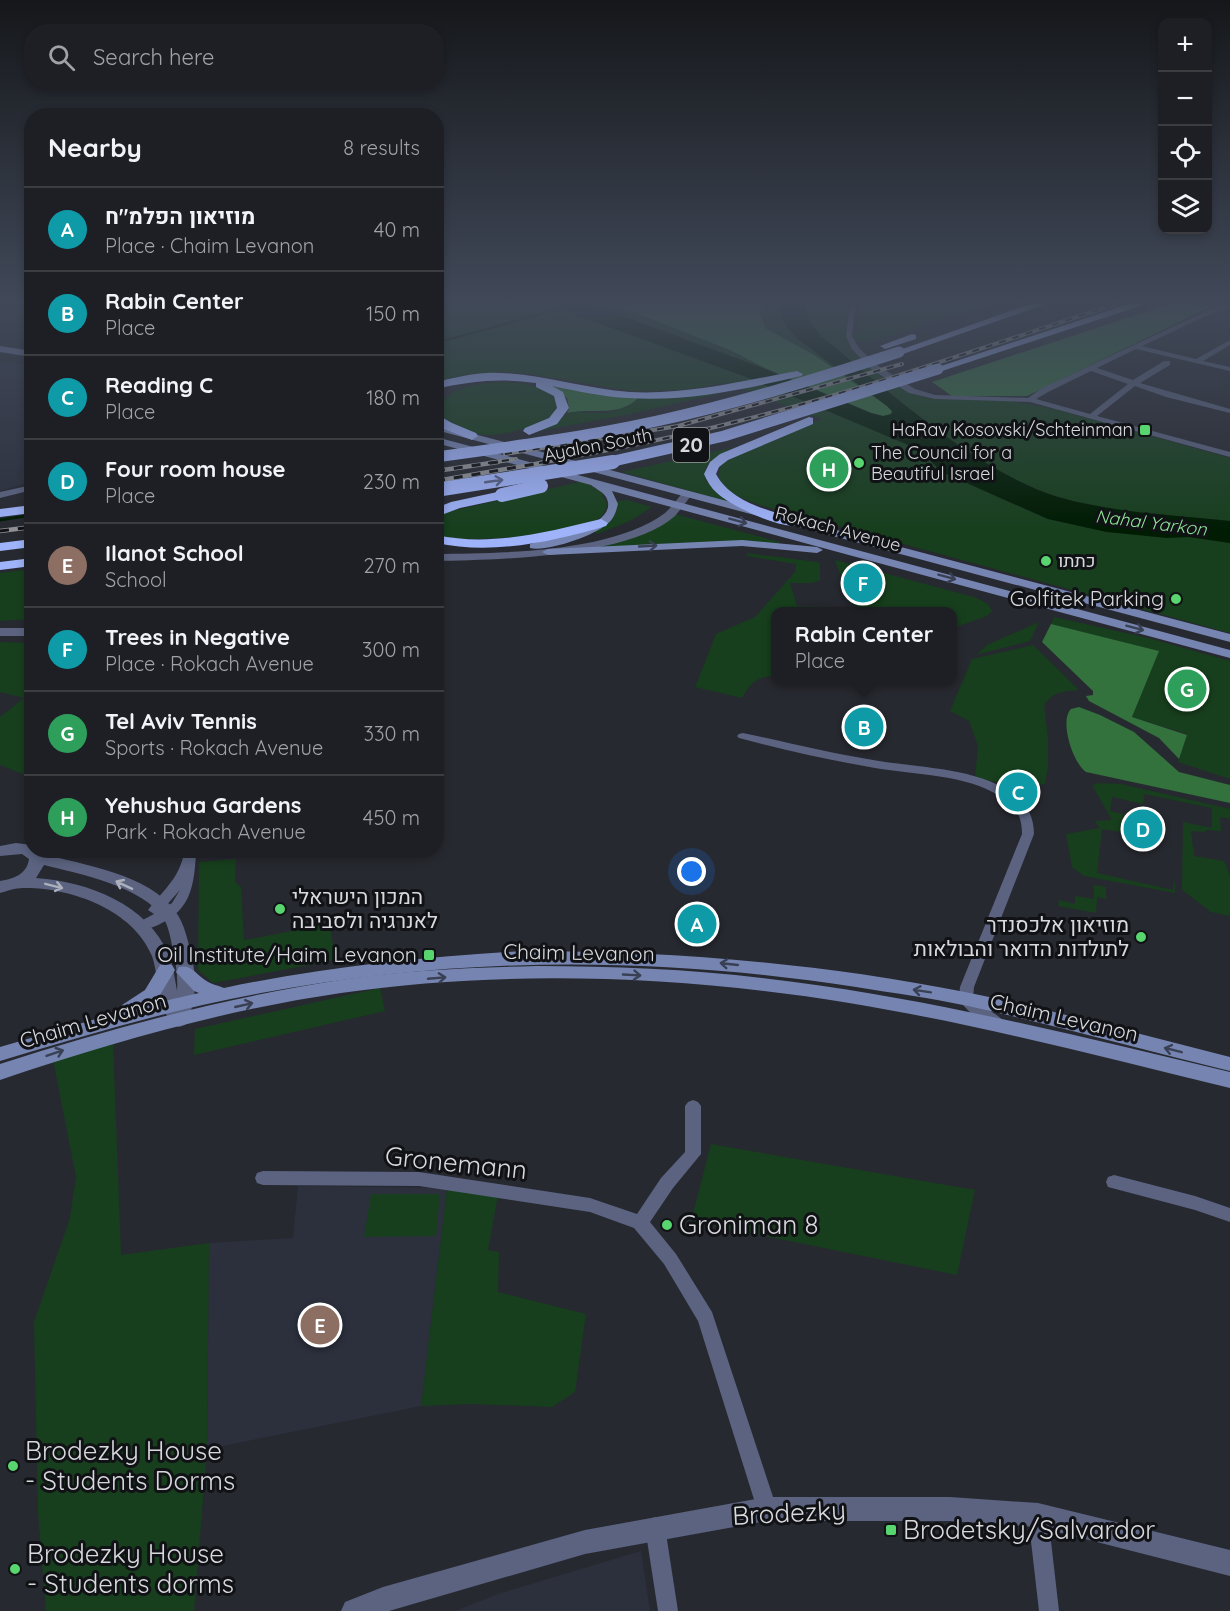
<!DOCTYPE html>
<html lang="en">
<head>
<meta charset="utf-8">
<style>
	:root { --surface:#1d1f24; --page:#25272c; --text:#f1f3f6; --muted:#a0a2a6; --line:#3b3d41; --accent:#59d56f }
	body { margin:0; font-family:Quicksand,Heebo,sans-serif; background:var(--page); color:var(--text) }
	.controls { position:absolute; right:18px; top:18px; display:grid; overflow:hidden; border-radius:12px; box-shadow:0 3px 9px #0003 }
	.controls button { width:54px; height:54px; display:grid; place-items:center; padding:0; border:0; border-bottom:2px solid var(--line); background:var(--surface); color:var(--text); font:30px sans-serif }
	.you { position:absolute; left:692px; top:872px; width:21px; height:21px; margin:-15px; border:4px solid #fff; border-radius:50%; background:#1a73e8; box-shadow:0 0 0 9px #1a73e833 }
	.badge { display:grid; place-items:center; width:39px; height:39px; border-radius:50%; background:var(--accent); color:#fff; font-size:20px; font-weight:700 }
	.pin { position:absolute; translate:-50% -50%; border:3px solid #fff; box-shadow:0 2px 6px #0006 }
	.popup { position:absolute; left:771px; top:607px; width:186px; height:78px; box-sizing:border-box; display:grid; place-content:center; border-radius:12px; background:var(--surface); filter:drop-shadow(0 2px 4px #0005); font-size:20px; white-space:nowrap; color:var(--muted) }
	.popup b { font-size:22px; color:var(--text) }
	.popup::after { content:''; position:absolute; left:50%; top:100%; margin-left:-12px; border:12px solid transparent; border-top-color:var(--surface) }
	.list { margin:0; padding:0; list-style:none }
	h2 { display:flex; justify-content:space-between; align-items:center; height:78px; margin:0; padding:0 24px; font-size:26px }
	h2 small { font-size:20px; font-weight:400; color:var(--muted) }
	.list li { display:grid; grid-template-columns:39px 1fr auto; gap:18px; align-items:center; box-sizing:border-box; height:84px; padding:0 24px; border-top:2px solid var(--line) }
	.list b { display:block; font-size:22px; white-space:nowrap }
	.list p { margin:0; font-size:20px; white-space:nowrap; color:var(--muted) }
	.list em { font-size:20px; font-style:normal; color:var(--muted) }
	.icon { flex:none; width:33px; height:33px; fill:none; stroke:currentColor; stroke-width:2; stroke-linecap:round; stroke-linejoin:round }
	.map { position:relative; flex:none; width:1230px; height:1611px; overflow:hidden }
	.search { position:absolute; background:var(--surface); box-shadow:0 3px 9px #0003; left:24px; top:24px; width:420px; height:66px; display:flex; align-items:center; gap:15px; box-sizing:border-box; padding:0 21px; border-radius:24px; color:var(--muted); font-size:22px }
	.panel { position:absolute; background:var(--surface); box-shadow:0 3px 9px #0003; left:24px; top:108px; width:420px; height:750px; border-radius:24px }
	.map>svg:first-child { display:block }
	.built { fill:#2c303d }
	.green { fill:#173f1d }
	.forest { fill:#33713d }
	.water { fill:#001c03 }
	.lines { fill:none; stroke-linecap:round; stroke-linejoin:round }
	.stream-far1 { stroke:#001c03; stroke-width:2 }
	.stream { stroke:#001c03; stroke-width:3 }
	.minor { fill:#5b6380; fill-rule:evenodd }
	.tertiary { fill:#5b6380; fill-rule:evenodd }
	.secondary { fill:#7684b1; fill-rule:evenodd }
	.motorway { fill:#9fb3fa; fill-rule:evenodd }
	.rail-far1-casing { stroke:#8f9196; stroke-width:4 }
	.rail-casing { stroke:#8f9196; stroke-width:4.5 }
	.rail-far1 { stroke:#111215; stroke-width:2; stroke-dasharray:7; stroke-linecap:butt }
	.rail { stroke:#111215; stroke-width:3; stroke-dasharray:9; stroke-linecap:butt }
	.motorway-bridge-far1 { stroke:#9fb3fa; stroke-width:11 }
	.motorway-bridge { stroke:#9fb3fa; stroke-width:14 }
	.oneway { stroke:#586288 }
	.oneway2 { stroke:#394053 }
	.oneway3 { stroke:#acb0bc }
	.poi-dot { fill:#59d56f; stroke:#111215; stroke-width:2 }
	.labels { text-anchor:middle; stroke-width:6; stroke-linejoin:round; paint-order:stroke }
	.far-poi-label { font-size:18px; fill:#d7d9dd; stroke:#111215; text-anchor:start }
	.far-street-label { font-size:18px; fill:#d7d9dd; stroke:#111215 }
	.far-water-label { font-size:18px; font-style:italic; fill:#8fe599; stroke:#111215 }
	.shield { fill:#111215; stroke:#9c9da1; stroke-width:1.5 }
	.shield-label { font-size:20px; font-weight:bold; fill:#d7d9dd }
	.poi-label { font-size:21px; fill:#d7d9dd; stroke:#111215; text-anchor:end }
	.street-label { font-size:21px; fill:#d7d9dd; stroke:#111215 }
	.near-street-label { font-size:26px; fill:#d7d9dd; stroke:#111215 }
	.near-poi-label { font-size:26px; fill:#d7d9dd; stroke:#111215; text-anchor:start }
</style>
</head>
<body>
<div class="map">
<svg width="1230" height="1611" viewBox="0 0 1230 1611">
	<rect width="100%" height="100%" fill="#272930"/>
	<!-- built -->
	<g class="built">
		<path d="M0 361 32 366 31 482 0 491Z"/>
		<path d="M298 1186 447 1188 421 1406 207 1449 209 1243 293 1238Z"/>
		<path d="M641 1551 650 1611H456L498 1594Z"/>
	</g>
	<!-- green -->
	<g class="green">
		<path d="M437 304H556L557 308 749 378 918 449 942 472 1048 519 1107 532 1189 537 1230 543V633L804 517C784 511 694 495 725 461L794 429 822 419 726 383 682 390 632 391 529 374 502 372 463 375 437 382Z"/>
		<path d="M591 304H780V314L785 325 798 339 887 406 871 413 771 371Z"/>
		<path d="M804 304H842L841 310 849 311 846 328 850 349 867 366 887 381 914 394 933 399 1011 401 1054 409 1230 458V521C1173 515 1114 513 1058 497 977 472 887 390 821 336L810 322Z"/>
		<path d="M862 304H991L866 342H855L853 331 861 332 858 323Z"/>
		<path d="M498 382C519 382 538 384 555 397L556 411C546 425 501 437 483 435 469 433 451 426 441 415L440 405C452 386 478 384 498 382Z"/>
		<path d="M721 393 626 415 534 432 557 423 566 414 576 412 606 413 627 407 639 398Z"/>
		<path d="M730 448 706 467 705 480 722 496 744 506 622 472Z"/>
		<path d="M584 481 602 493 607 504C606 511 604 515 598 519 578 533 457 547 437 534L436 518 447 512Z"/>
		<path d="M627 500 652 507 630 521 597 534 593 531C604 524 614 519 618 506L616 501Z"/>
		<path d="M675 514 780 542 779 544C717 539 657 544 595 548Z"/>
		<path d="M747 553 818 562 820 564V580L812 583H790L797 606 825 607 826 611 776 612 775 676C758 676 750 683 742 698L695 687 716 634 755 617 795 572 796 564 747 556Z"/>
		<path d="M835 560 974 597 988 604 992 611 987 616 956 627 953 626 952 612C926 612 873 618 851 603Z"/>
		<path d="M31 569V619L0 621V573Z"/>
		<path d="M1054 617 1148 638 1230 661V779L1178 762 1187 734 1132 717 1158 651 1051 624Z"/>
		<path d="M1039 622 1030 641 976 655 987 645Z"/>
		<path d="M0 642 31 643V777L0 765V717L24 698 0 692Z"/>
		<path d="M1033 645 1079 690C1065 691 1051 692 1044 706L1048 739V766L1045 784C1022 788 999 783 975 778L978 746 969 721 950 711 972 659Z"/>
		<path d="M1100 783 1121 784 1230 809V819L1220 817 1221 831 1205 830V832L1191 831 1194 856 1224 861 1230 876V916L1211 912 1182 890 1183 822 1212 828V808L1144 794 1143 804 1112 797 1110 811 1123 814 1121 832 1102 829 1097 873 1173 890 1174 882 1175 883V893L1084 876 1072 867 1066 834 1100 828 1095 821 1112 820 1092 785Z"/>
		<path d="M236 859 235 882 241 887 244 940 330 924 335 960 213 983 198 970 199 862Z"/>
		<path d="M1094 885 1106 887V899L1097 897 1096 913 1058 906 1059 900 1075 904V896L1094 899Z"/>
		<path d="M380 988 385 1011 194 1055 195 1029Z"/>
		<path d="M113 1042 121 1255 209 1243 207 1449 194 1611H46L38 1513 34 1322 70 1218 76 1177 53 1060Z"/>
		<path d="M711 1144 975 1190 957 1275 691 1221Z"/>
		<path d="M447 1188 498 1195 488 1250 499 1252 498 1292 586 1314 575 1392 552 1407 472 1404 421 1406Z"/>
		<path d="M371 1194H440L436 1236 364 1237Z"/>
	</g>
	<!-- forest -->
	<g class="forest">
		<path d="M613 304H762L760 314 765 328 816 356 887 406 892 411V414L883 416 871 413 771 371 730 350Z"/>
		<path d="M1170 304 1214 305 1027 396H952L932 382Z"/>
		<path d="M549 385 638 398C619 418 590 407 567 413L569 409 567 398Z"/>
		<path d="M1051 624 1159 651 1132 717 1187 735 1179 759 1159 738 1089 701 1086 696 1093 695V691L1042 642Z"/>
		<path d="M1079 707 1100 715 1134 732 1179 772 1230 785V803L1086 772C1073 763 1059 721 1071 709Z"/>
	</g>
	<!-- water -->
	<path class="water" d="M556 304H591L771 371 871 413 883 416 891 414 892 411 887 406 798 339 785 325 780 314V304H804L810 322 821 336C887 390 977 472 1058 497 1114 513 1173 515 1230 521V543L1189 537 1167 538 1107 532 1048 519 942 472 918 449 749 378 562 310 556 307Z"/>
	<g class="lines">
		<!-- stream-far1 -->
		<path class="stream-far1" d="M436 343 563 308"/>
		<!-- stream -->
		<path class="stream" d="M0 520 32 515"/>
		<!-- minor -->
		<g class="minor">
			<path d="M850 304H856L852 336 859 348 877 365 915 389 935 395 1028 398 1042 388 1213 308 1230 304V308L1217 311 1142 346 1196 359 1230 340V345L1203 361 1230 367V371L1136 349 1097 368 1133 380 1164 361H1170V365L1140 383 1230 409V413L1166 397 1135 386 1097 416 1230 452V457L1030 402 935 399 909 393 871 369 852 349 846 336ZM1091 371 1128 384 1090 414 1036 399 1048 392Z"/>
			<path d="M32 485V490L0 498V492Z"/>
			<path d="M743 733C786 742 829 753 873 760 918 768 972 767 1011 792 1026 802 1034 816 1034 834L974 987 973 998C982 1007 1000 1015 1005 1023L1003 1027C989 1032 966 1011 959 999L960 987 1022 834C1022 817 1016 805 1000 796 964 774 916 775 875 768 829 760 784 750 739 738L737 736 739 734Z"/>
			<path d="M185 850 196 852C194 896 187 917 142 931L137 929 135 926 137 923 154 914 148 910C155 900 164 892 171 882 178 874 183 860 185 850ZM180 890 172 903 163 909Z"/>
			<path d="M693 1100 698 1102 701 1106V1154L673 1188 650 1222 676 1254 712 1312 777 1509 774 1516 767 1519 760 1516 757 1509 698 1321 664 1264 634 1228 590 1212 419 1186 263 1185 257 1183 255 1178 257 1173 263 1171 419 1172 590 1198 637 1214 661 1178 685 1152V1106L688 1102Z"/>
			<path d="M1114 1175 1195 1196 1230 1208V1222L1195 1210 1108 1187 1106 1182 1108 1177Z"/>
			<path d="M1038 1505 1045 1508 1048 1515 1059 1611H1039L1028 1515 1031 1508Z"/>
			<path d="M655 1517 662 1520 665 1527 678 1611H658L645 1527 648 1520Z"/>
		</g>
		<!-- tertiary -->
		<g class="tertiary">
			<path d="M687 491 692 494C687 501 681 509 675 516 630 557 496 560 436 561V554C502 553 611 553 665 513 672 507 678 498 683 492Z"/>
			<rect x="0" y="628" width="32" height="8"/>
			<path d="M16 843 32 845V850H40L42 854C82 864 150 875 175 911 185 924 188 942 192 958 197 980 196 1005 185 1025L179 1027C158 1020 159 975 152 956 133 909 69 887 23 888 15 888 7 891 0 893V881C14 879 27 874 29 859L22 854 0 856V846ZM44 865C79 874 143 886 164 919 169 928 171 940 173 950 176 964 178 977 177 991 175 979 173 967 169 955 147 904 89 882 36 878Z"/>
			<path d="M767 1497H950L1038 1503 1230 1550V1576L1038 1527 950 1521H767L585 1554 389 1611H341L345 1602 383 1587 585 1530Z"/>
		</g>
		<!-- secondary -->
		<g class="secondary">
			<path d="M0 346 32 351V357L0 352Z"/>
			<path d="M436 424 1230 634V642L436 430Z"/>
			<path d="M436 437 1230 650V658L612 491 618 504C616 512 614 519 607 524 594 536 547 552 530 548V544C546 540 622 526 606 497 603 492 596 489 591 485L436 443Z"/>
			<path d="M742 540 817 547 823 550 817 553 742 546 548 555 542 552 548 549Z"/>
			<path d="M523 951C672 951 819 963 965 992 1054 1010 1142 1035 1230 1057V1071C1143 1050 1055 1025 968 1006 931 998 893 993 856 987 654 956 463 956 261 993 173 1009 86 1035 0 1061V1047L120 1012 122 1005 145 990 160 965 166 964 172 965 175 970 157 1000 151 1004 199 993 194 991 176 972 179 967C191 964 195 973 205 980 210 984 217 985 224 988 323 967 422 957 523 951Z"/>
			<path d="M536 966C622 966 708 970 794 982 941 1001 1086 1038 1230 1072V1088C1104 1057 977 1024 849 1003 682 976 509 969 341 993 225 1010 112 1042 0 1080V1064C111 1028 224 998 340 980 405 970 470 968 536 966Z"/>
		</g>
		<!-- motorway -->
		<g class="motorway">
			<path d="M1030 304H1046L903 354H895L894 352Z"/>
			<path d="M1129 304H1146L942 371H934L932 369Z"/>
			<path d="M912 334 916 335V339L885 349 880 346Z"/>
			<path d="M797 371 803 374 801 376C746 389 685 402 629 398 603 397 577 391 552 386L563 392 569 408 557 424 529 435 523 431 525 428 549 418 557 408 554 396 536 387V383C501 378 471 381 436 389V382C453 378 469 374 486 373 534 371 582 389 630 392 686 395 742 381 797 371Z"/>
			<path d="M436 414 452 423 476 433 478 436 472 440 444 429 436 423Z"/>
			<path d="M809 417 813 418V424L728 460 719 467 716 474C731 502 768 510 796 519L798 522 796 525C780 529 729 505 717 493 711 488 707 481 704 474L710 462 720 454Z"/>
			<path d="M502 491 509 495 507 498 460 508 436 517V508L451 502Z"/>
			<path d="M32 505V513L0 517V509Z"/>
			<path d="M601 519 608 523 606 526C552 542 492 555 436 543V535C492 547 547 532 601 519Z"/>
			<path d="M32 539V547L0 551V543Z"/>
			<path d="M32 558V566L0 570V562Z"/>
		</g>
		<defs>
			<g id="rail-far1">
				<path d="M505 454 678 426 902 364"/>
				<path d="M488 463 516 459"/>
				<path d="M539 463C606 451 673 438 739 421 866 389 991 345 1116 304"/>
			</g>
			<g id="rail">
				<path d="M436 471 498 462"/>
				<path d="M436 481 547 462"/>
				<path d="M0 531 32 527"/>
			</g>
		</defs>
		<!-- rail-far1 casing -->
		<use href="#rail-far1" class="rail-far1-casing"/>
		<!-- rail casing -->
		<use href="#rail" class="rail-casing"/>
		<!-- rail-far1 -->
		<use href="#rail-far1" class="rail-far1"/>
		<!-- rail -->
		<use href="#rail" class="rail"/>
		<!-- motorway-bridge-far1 -->
		<g class="motorway-bridge-far1">
			<path d="M436 457C510 447 584 437 657 421 739 403 819 378 899 352"/>
			<path d="M605 463 724 436 938 369"/>
		</g>
		<!-- motorway-bridge -->
		<g class="motorway-bridge">
			<path d="M436 490 613 462"/>
			<path d="M502 495 541 486"/>
		</g>
	</g>
	<!-- one-way arrows -->
	<defs><path id="oneway-shaft" d="M-6 0H5M1.5-3L5.5 0L1.5 3" fill="none" stroke-width="1.6" stroke-linecap="round" stroke-linejoin="round" transform="scale(1.5)"/></defs>
	<use class="oneway" href="#oneway-shaft" transform="translate(494 481) rotate(-8)"/>
	<g class="oneway2">
		<use href="#oneway-shaft" transform="translate(738 521) rotate(15)"/>
		<use href="#oneway-shaft" transform="translate(648 546) rotate(-3)"/>
		<use href="#oneway-shaft" transform="translate(947 577) rotate(15)"/>
		<use href="#oneway-shaft" transform="translate(1135 628) rotate(15)"/>
		<use href="#oneway-shaft" transform="translate(729 964) rotate(-174)"/>
		<use href="#oneway-shaft" transform="translate(632 975) rotate(3)"/>
		<use href="#oneway-shaft" transform="translate(437 978) rotate(-5)"/>
		<use href="#oneway-shaft" transform="translate(922 991) rotate(-171)"/>
		<use href="#oneway-shaft" transform="translate(244 1005) rotate(-13)"/>
		<use href="#oneway-shaft" transform="translate(1173 1050) rotate(-166)"/>
		<use href="#oneway-shaft" transform="translate(55 1053) rotate(-19)"/>
	</g>
	<g class="oneway3">
		<use href="#oneway-shaft" transform="translate(124 885) rotate(-155)"/>
		<use href="#oneway-shaft" transform="translate(54 886) rotate(14)"/>
	</g>
	<!-- sky -->
	<linearGradient id="sky" x2="0" y2="1"><stop stop-color="#15171a"/><stop offset="0.57" stop-color="#414959"/><stop offset="1" stop-color="#414959" stop-opacity="0"/></linearGradient>
	<rect width="1230" height="530" fill="url(#sky)"/>
	<!-- markers -->
	<g class="poi-dot">
		<rect x="1139" y="424" width="12" height="12" rx="3"/>
		<circle cx="859" cy="463" r="6"/>
		<circle cx="1046" cy="561" r="6"/>
		<circle cx="1176" cy="599" r="6"/>
		<circle cx="280" cy="909" r="6"/>
		<circle cx="1141" cy="937" r="6"/>
		<rect x="423" y="949" width="12" height="12" rx="3"/>
		<circle cx="667" cy="1225" r="6"/>
		<circle cx="13" cy="1466" r="6"/>
		<rect x="885" y="1524" width="12" height="12" rx="3"/>
		<circle cx="15" cy="1569" r="6"/>
	</g>
	<g class="labels">
		<!-- far-poi labels -->
		<g class="far-poi-label">
			<text x="1133" y="436" text-anchor="end">HaRav Kosovski/Schteinman</text>
			<text x="871" y="459">The Council for a<tspan x="871" dy="21">Beautiful Israel</tspan></text>
			<text x="1058" y="567">כתתו</text>
		</g>
		<!-- far-street labels -->
		<g class="far-street-label">
			<text transform="translate(598 445) rotate(-11)" y="6">Ayalon South</text>
			<text transform="translate(838 529) rotate(15)" y="6">Rokach Avenue</text>
		</g>
		<!-- far-water labels -->
		<g class="far-water-label">
			<text transform="translate(1151 523) rotate(7)" y="6">Nahal Yarkon</text>
		</g>
		<!-- shield labels -->
		<rect class="shield" x="673" y="428" width="36" height="34" rx="4.5"/>
		<g class="shield-label">
			<text x="691" y="452">20</text>
		</g>
		<!-- poi labels -->
		<g class="poi-label">
			<text x="1164" y="606">Golfitek Parking</text>
			<text x="292" y="904" text-anchor="start">המכון הישראלי<tspan x="292" dy="24">לאנרגיה ולסביבה</tspan></text>
			<text x="1129" y="932">מוזיאון אלכסנדר<tspan x="1129" dy="24">לתולדות הדואר והבולאות</tspan></text>
			<text x="417" y="962">Oil Institute/Haim Levanon</text>
		</g>
		<!-- street labels -->
		<g class="street-label">
			<text transform="translate(579 953) rotate(1)" y="7">Chaim Levanon</text>
			<text transform="translate(1064 1018) rotate(13)" y="7">Chaim Levanon</text>
			<text transform="translate(93 1021) rotate(-16)" y="7">Chaim Levanon</text>
		</g>
		<!-- near-street labels -->
		<g class="near-street-label">
			<text transform="translate(456 1163) rotate(6)" y="9">Gronemann</text>
			<text transform="translate(789 1513) rotate(-3)" y="9">Brodezky</text>
		</g>
		<!-- near-poi labels -->
		<g class="near-poi-label">
			<text x="679" y="1234">Groniman 8</text>
			<text x="25" y="1460">Brodezky House<tspan x="25" dy="30">- Students Dorms</tspan></text>
			<text x="903" y="1539">Brodetsky/Salvardor</text>
			<text x="27" y="1563">Brodezky House<tspan x="27" dy="30">- Students dorms</tspan></text>
		</g>
	</g>
</svg>
<div class="controls">
<button>+</button>
<button>−</button>
<button><svg class="icon" aria-label="locate" viewBox="0 0 24 24"><circle cx="12" cy="12" r="6"/><path d="M12 2v4M12 18v4M2 12h4M18 12h4"/></svg></button>
<button><svg class="icon" aria-label="layers" viewBox="0 0 24 24"><path d="M12 4l9 5-9 5-9-5zM3 14l9 5 9-5"/></svg></button>
</div>
<div class="you"></div>
<div class="pin badge" style="left:697px;top:924px;background:#0f9aa8">A</div>
<div class="pin badge" style="left:864px;top:727px;background:#0f9aa8">B</div>
<div class="popup"><b>Rabin Center</b>Place</div>
<div class="pin badge" style="left:1018px;top:792px;background:#0f9aa8">C</div>
<div class="pin badge" style="left:1143px;top:829px;background:#0f9aa8">D</div>
<div class="pin badge" style="left:320px;top:1325px;background:#8d6e63">E</div>
<div class="pin badge" style="left:863px;top:583px;background:#0f9aa8">F</div>
<div class="pin badge" style="left:1187px;top:689px;background:#2e9e5b">G</div>
<div class="pin badge" style="left:829px;top:469px;background:#2e9e5b">H</div>
<div class="search"><svg class="icon" aria-label="search" viewBox="0 0 24 24"><circle cx="10" cy="10" r="6"/><path d="M15 15l6 6"/></svg>Search here</div>
<section class="panel">
<h2>Nearby<small>8 results</small></h2>
<ul class="list">
<li><span class="badge" style="background:#0f9aa8">A</span><div><b>מוזיאון הפלמ&quot;ח</b><p>Place · Chaim Levanon</p></div><em>40 m</em></li>
<li><span class="badge" style="background:#0f9aa8">B</span><div><b>Rabin Center</b><p>Place</p></div><em>150 m</em></li>
<li><span class="badge" style="background:#0f9aa8">C</span><div><b>Reading C</b><p>Place</p></div><em>180 m</em></li>
<li><span class="badge" style="background:#0f9aa8">D</span><div><b>Four room house</b><p>Place</p></div><em>230 m</em></li>
<li><span class="badge" style="background:#8d6e63">E</span><div><b>Ilanot School</b><p>School</p></div><em>270 m</em></li>
<li><span class="badge" style="background:#0f9aa8">F</span><div><b>Trees in Negative</b><p>Place · Rokach Avenue</p></div><em>300 m</em></li>
<li><span class="badge" style="background:#2e9e5b">G</span><div><b>Tel Aviv Tennis</b><p>Sports · Rokach Avenue</p></div><em>330 m</em></li>
<li><span class="badge" style="background:#2e9e5b">H</span><div><b>Yehushua Gardens</b><p>Park · Rokach Avenue</p></div><em>450 m</em></li>
</ul>
</section>
</div>
</body>
</html>
